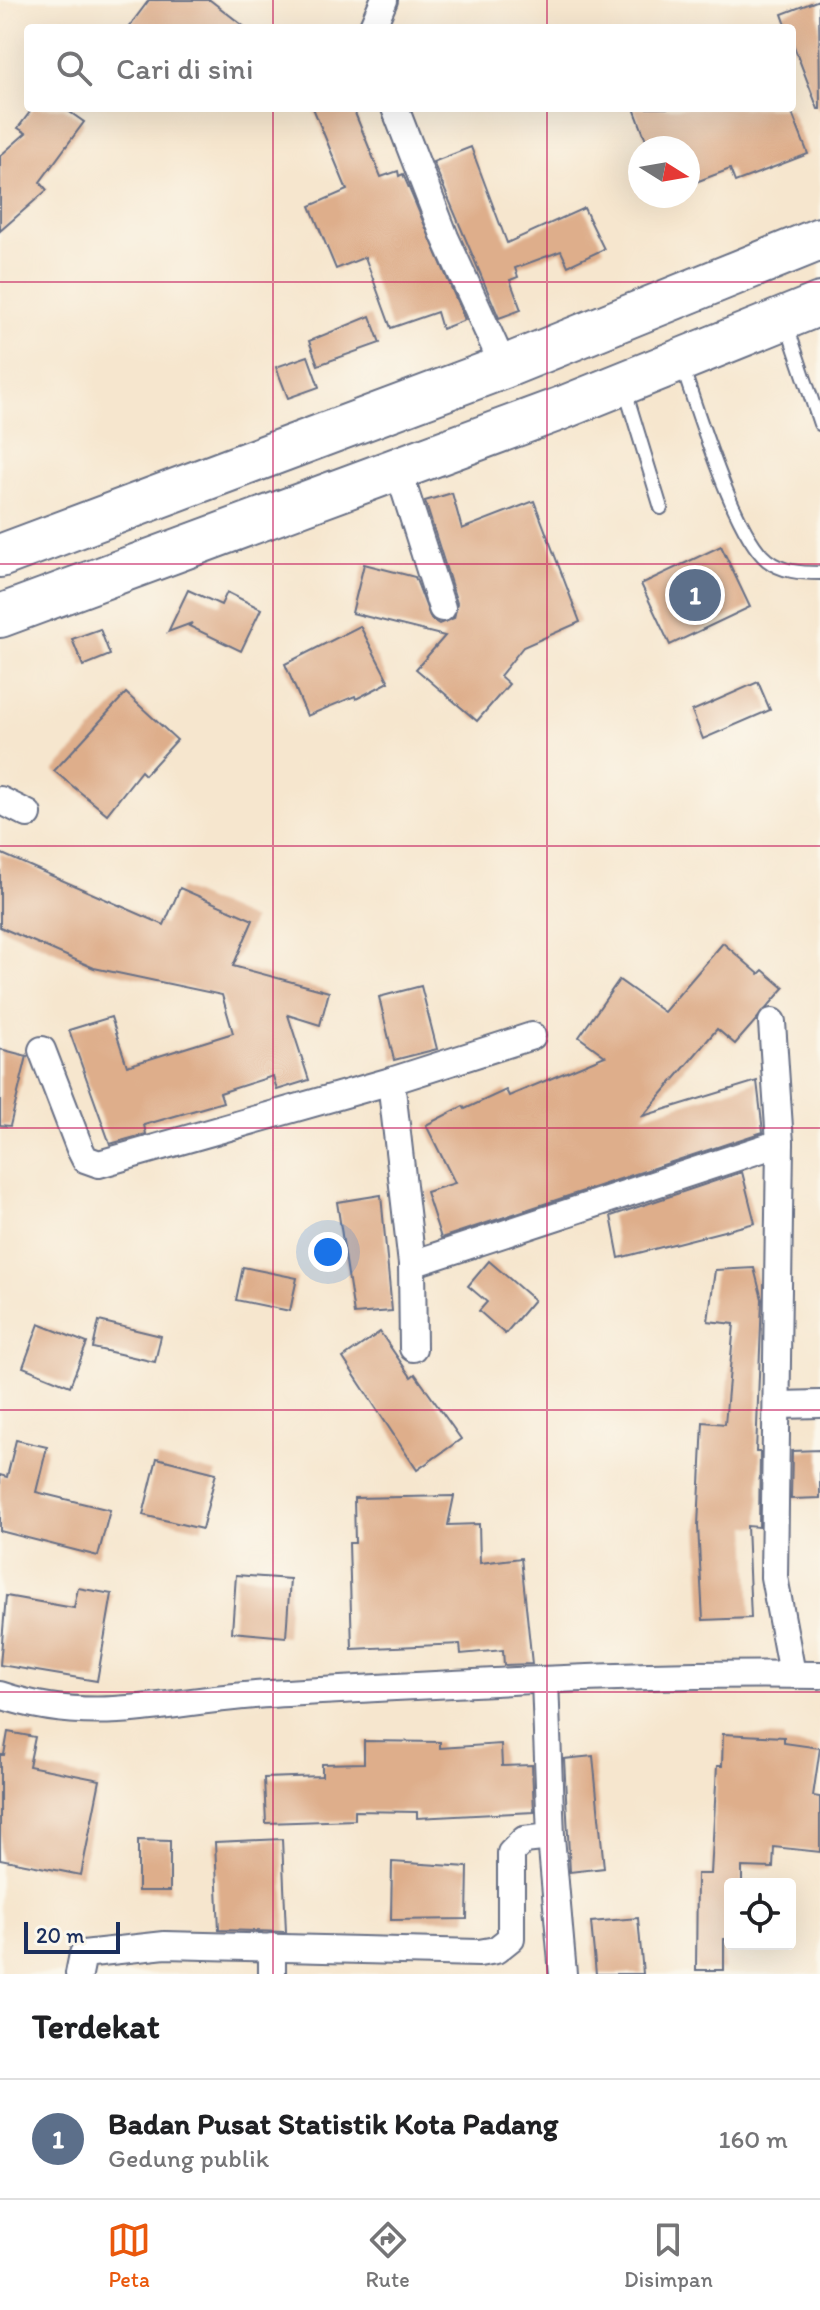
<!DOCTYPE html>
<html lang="id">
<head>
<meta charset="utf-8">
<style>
	:root { --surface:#fff; --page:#f2f2f2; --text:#202124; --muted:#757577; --line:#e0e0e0; --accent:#ea580c }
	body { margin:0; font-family:Itim,sans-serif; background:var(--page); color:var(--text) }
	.controls { position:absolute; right:24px; bottom:24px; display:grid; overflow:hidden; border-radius:8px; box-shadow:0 8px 32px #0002 }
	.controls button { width:72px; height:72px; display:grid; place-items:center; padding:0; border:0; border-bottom:2px solid var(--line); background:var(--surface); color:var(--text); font:40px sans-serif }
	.compass { position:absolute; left:628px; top:136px; width:72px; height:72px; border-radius:50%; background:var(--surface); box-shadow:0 8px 32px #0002; rotate:101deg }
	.scale { position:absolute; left:24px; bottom:20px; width:96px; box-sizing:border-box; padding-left:8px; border:4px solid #1b2f5e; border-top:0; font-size:22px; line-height:28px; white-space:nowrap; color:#1b2f5e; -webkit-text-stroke:6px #fbf7ec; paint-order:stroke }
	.you { position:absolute; left:328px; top:1252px; width:28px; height:28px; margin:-20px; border:6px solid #fff; border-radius:50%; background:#1a73e8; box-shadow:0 0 0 12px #1a73e833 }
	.badge { display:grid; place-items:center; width:52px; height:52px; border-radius:50%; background:var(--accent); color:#fff; font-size:26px; font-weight:700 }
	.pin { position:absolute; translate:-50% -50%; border:4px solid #fff; box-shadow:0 2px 8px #0006 }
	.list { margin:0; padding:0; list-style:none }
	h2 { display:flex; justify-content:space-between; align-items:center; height:104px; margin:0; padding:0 32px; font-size:34px }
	h2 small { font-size:26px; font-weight:400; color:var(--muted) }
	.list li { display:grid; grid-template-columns:52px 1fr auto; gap:24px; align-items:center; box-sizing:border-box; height:120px; padding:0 32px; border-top:2px solid var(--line) }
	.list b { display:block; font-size:30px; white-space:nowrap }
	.list p { margin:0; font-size:26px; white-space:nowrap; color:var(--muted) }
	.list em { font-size:26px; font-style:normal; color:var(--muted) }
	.icon { flex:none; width:44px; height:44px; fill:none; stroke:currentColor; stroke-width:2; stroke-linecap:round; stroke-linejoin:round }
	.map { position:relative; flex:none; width:820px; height:1974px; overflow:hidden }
	.search { position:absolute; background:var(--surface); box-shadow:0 8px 32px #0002; left:24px; right:24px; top:24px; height:88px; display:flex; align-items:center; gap:20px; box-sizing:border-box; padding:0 28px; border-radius:8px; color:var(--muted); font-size:30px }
	.sheet { height:224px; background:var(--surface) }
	nav { display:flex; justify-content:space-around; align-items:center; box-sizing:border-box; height:112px; border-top:2px solid var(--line); background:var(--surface); font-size:22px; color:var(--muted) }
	nav a { display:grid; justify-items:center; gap:4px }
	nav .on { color:var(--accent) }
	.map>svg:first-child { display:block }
	.building { fill:#deae8b }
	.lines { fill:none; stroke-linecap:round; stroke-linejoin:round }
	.service-casing { stroke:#686f85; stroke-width:16 }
	.minor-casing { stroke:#686f85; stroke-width:30 }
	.trunk-casing { stroke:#686f85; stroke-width:46 }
	.service { stroke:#fff; stroke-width:12 }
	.minor { stroke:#fff; stroke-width:26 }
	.trunk { stroke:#fff; stroke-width:42 }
	.grid { fill:none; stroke:#c2185b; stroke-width:2; stroke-opacity:0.55 }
</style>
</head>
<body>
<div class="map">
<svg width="820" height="1974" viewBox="0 0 820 1974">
	<rect width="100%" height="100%" fill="#fbf7ec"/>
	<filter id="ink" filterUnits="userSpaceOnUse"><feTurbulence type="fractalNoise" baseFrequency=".0125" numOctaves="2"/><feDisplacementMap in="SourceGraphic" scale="16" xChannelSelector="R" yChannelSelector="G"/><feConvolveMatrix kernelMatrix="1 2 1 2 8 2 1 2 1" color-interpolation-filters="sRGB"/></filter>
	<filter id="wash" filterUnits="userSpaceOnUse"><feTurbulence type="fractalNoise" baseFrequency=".006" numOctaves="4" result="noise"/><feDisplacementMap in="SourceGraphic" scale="32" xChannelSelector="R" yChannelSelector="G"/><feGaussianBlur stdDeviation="1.8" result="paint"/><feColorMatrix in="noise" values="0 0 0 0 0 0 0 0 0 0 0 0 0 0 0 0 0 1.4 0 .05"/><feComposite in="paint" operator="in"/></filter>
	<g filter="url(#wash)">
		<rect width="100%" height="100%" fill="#f6e6ce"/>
		<g id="blocks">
			<!-- building -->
			<g class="building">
				<path d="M149 0H210L246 28H128Z"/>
				<path d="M819 0 820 109H818L792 41V28H787L782 14Z"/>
				<path d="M33 108H64L84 122 40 182 47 190 0 231V156L26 133 18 128Z"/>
				<path d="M313 108H353L381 177 398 171 399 176 403 174 465 320 442 329 437 312 391 328 365 257 336 269 310 206 347 190Z"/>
				<path d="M634 108H790L808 154 735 182 730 169 688 185V148H649Z"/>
				<path d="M471 147 507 243 584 208 604 249 568 266 561 251 515 268 518 277 510 280 521 310 499 318 433 162Z"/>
				<path d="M370 316 380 343 318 365 309 341Z"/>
				<path d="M308 356 319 387 288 398 276 367Z"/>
				<path d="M452 493 462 529 534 501 580 622 523 647 500 676 509 684 477 721 416 669 445 636 352 613 364 564 415 577 431 619 439 624 454 618 457 603 425 501Z"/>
				<path d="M721 546 750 607 670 645 641 584Z"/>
				<path d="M188 590 221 605 227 592 261 609 241 651 189 626 192 623 168 632Z"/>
				<path d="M360 626 389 682 356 699 355 696 307 716 285 664Z"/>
				<path d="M100 629 110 655 83 666 72 639Z"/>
				<path d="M758 682 770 710 703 739 692 711Z"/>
				<path d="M126 693 177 740 145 775 141 771 107 814 54 771Z"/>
				<path d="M0 853 164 925 180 888 253 920 233 966 329 992 320 1025 288 1015 309 1080 277 1090 273 1076 220 1093 223 1102 144 1125 146 1134 110 1144 69 1030 111 1017 127 1066 233 1033 222 995 94 968 0 927Z"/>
				<path d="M723 943 759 974 763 970 784 988 735 1044 717 1029 643 1116 757 1081 763 1132 441 1238 426 1192 455 1183 426 1125 463 1106 465 1109 506 1090 509 1096 605 1056 579 1037 619 980 664 1012Z"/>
				<path d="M421 986 437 1049 394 1060 379 997Z"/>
				<path d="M0 1049 27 1056 10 1126 0 1125Z"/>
				<path d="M742 1172 755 1223 619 1258 611 1216Z"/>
				<path d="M381 1195 392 1311 354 1314 337 1202Z"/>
				<path d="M489 1261 534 1300 505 1334 479 1311 487 1302 468 1286Z"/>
				<path d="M243 1267 297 1278 290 1311 236 1300Z"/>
				<path d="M754 1268 762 1299 756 1452H760L759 1527 747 1526 751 1618 703 1620 698 1526 703 1422 725 1424 734 1324 708 1321 715 1270Z"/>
				<path d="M99 1321 161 1336 155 1362 93 1348Z"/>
				<path d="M39 1324 87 1343 70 1386 23 1367Z"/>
				<path d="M380 1332 411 1377 415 1374 461 1439 417 1470 343 1358Z"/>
				<path d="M16 1440 47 1447 36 1492 110 1510 98 1556 0 1531V1475L7 1477Z"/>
				<path d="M820 1450V1498L791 1499 792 1451Z"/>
				<path d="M157 1458 216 1473 202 1529 143 1515Z"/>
				<path d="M454 1496 448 1525 479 1524 480 1563 521 1558 532 1664 504 1665 503 1650 461 1654 460 1644 352 1649 349 1543H355L354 1498Z"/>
				<path d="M236 1575 290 1579 286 1637 232 1632Z"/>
				<path d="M78 1588 112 1594 97 1681 0 1665 6 1596 74 1608Z"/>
				<path d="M8 1732 35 1737 29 1766 100 1780 81 1875 0 1859V1755H4Z"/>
				<path d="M723 1734 784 1737V1743L820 1748 813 1796 820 1797V1852L774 1847 773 1868 742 1867V1884H730V1939H724V1970H696L697 1874H711L717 1766H722Z"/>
				<path d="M364 1741 440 1742V1748L501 1744 502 1766 532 1765 534 1812 417 1818V1812L355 1811V1820L266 1823 264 1778 322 1776V1764L364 1763Z"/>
				<path d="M593 1756 604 1868 570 1872 564 1759Z"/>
				<path d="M282 1839 286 1932 219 1930 215 1842Z"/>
				<path d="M138 1840 170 1841V1891H138Z"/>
				<path d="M392 1862 468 1867 467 1919 391 1920Z"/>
				<path d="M638 1918 643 1974H596L591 1922Z"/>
			</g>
		</g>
	</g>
	<g filter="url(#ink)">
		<use href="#blocks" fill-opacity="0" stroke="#686f85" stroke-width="2"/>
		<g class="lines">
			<defs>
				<g id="service">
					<path d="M787 326 820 424"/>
					<path d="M682 366C697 409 734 533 767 560 782 572 801 573 820 573"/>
					<path d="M625 390 661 508"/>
				</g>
				<g id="minor">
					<path d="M372 28 384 0"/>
					<path d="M395 108 445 237 504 367"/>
					<path d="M397 466 442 608"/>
					<path d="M0 800 28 814"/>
					<path d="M772 1022 780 1143 774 1577 792 1674"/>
					<path d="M42 1050 80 1149 85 1159 99 1164 391 1081 412 1264 780 1143"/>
					<path d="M391 1081 532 1036"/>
					<path d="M412 1264 413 1348"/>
					<path d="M779 1405 820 1404"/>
					<path d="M545 1681 551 1837 563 1974"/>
					<path d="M0 1695C98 1728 172 1699 269 1694 452 1684 637 1672 820 1675"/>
					<path d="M79 1974 83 1954 165 1945 479 1953 496 1950 511 1938V1853L524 1840 551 1837"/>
					<path d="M272 1974V1947"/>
				</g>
				<g id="trunk">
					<path d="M0 556 504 367 820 239"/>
					<path d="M0 616 562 408 820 304"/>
				</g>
			</defs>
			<!-- service casing -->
			<use href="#service" class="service-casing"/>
			<!-- minor casing -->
			<use href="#minor" class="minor-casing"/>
			<!-- trunk casing -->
			<use href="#trunk" class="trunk-casing"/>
			<!-- service -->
			<use href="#service" class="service"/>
			<!-- minor -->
			<use href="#minor" class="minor"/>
			<!-- trunk -->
			<use href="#trunk" class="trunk"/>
		</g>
	</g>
	<!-- grid -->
	<path class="grid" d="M273 0V28M547 0V28M273 108V1974M547 108V1974M0 282H820M0 564H820M0 846H820M0 1128H820M0 1410H820M0 1692H820"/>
</svg>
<div class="controls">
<button><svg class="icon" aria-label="locate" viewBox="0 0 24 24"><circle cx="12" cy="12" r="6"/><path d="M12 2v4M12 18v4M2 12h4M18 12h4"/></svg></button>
</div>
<svg class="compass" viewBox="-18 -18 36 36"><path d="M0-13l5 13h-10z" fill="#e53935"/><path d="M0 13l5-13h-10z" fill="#757577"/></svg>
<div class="scale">20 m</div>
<div class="you"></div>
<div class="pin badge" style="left:695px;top:595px;background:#5c6f8a">1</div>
<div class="search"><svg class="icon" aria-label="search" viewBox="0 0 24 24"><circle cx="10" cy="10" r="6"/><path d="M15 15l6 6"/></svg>Cari di sini</div>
</div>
<section class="sheet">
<h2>Terdekat<small></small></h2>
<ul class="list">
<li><span class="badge" style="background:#5c6f8a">1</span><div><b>Badan Pusat Statistik Kota Padang</b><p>Gedung publik</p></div><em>160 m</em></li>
</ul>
</section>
<nav>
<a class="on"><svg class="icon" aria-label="map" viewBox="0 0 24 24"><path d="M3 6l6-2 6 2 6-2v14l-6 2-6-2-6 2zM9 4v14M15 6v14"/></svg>Peta</a>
<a><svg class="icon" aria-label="directions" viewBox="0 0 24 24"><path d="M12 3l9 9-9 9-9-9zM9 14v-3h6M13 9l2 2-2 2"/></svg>Rute</a>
<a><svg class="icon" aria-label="saved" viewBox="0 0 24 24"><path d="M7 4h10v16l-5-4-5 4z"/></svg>Disimpan</a>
</nav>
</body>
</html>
